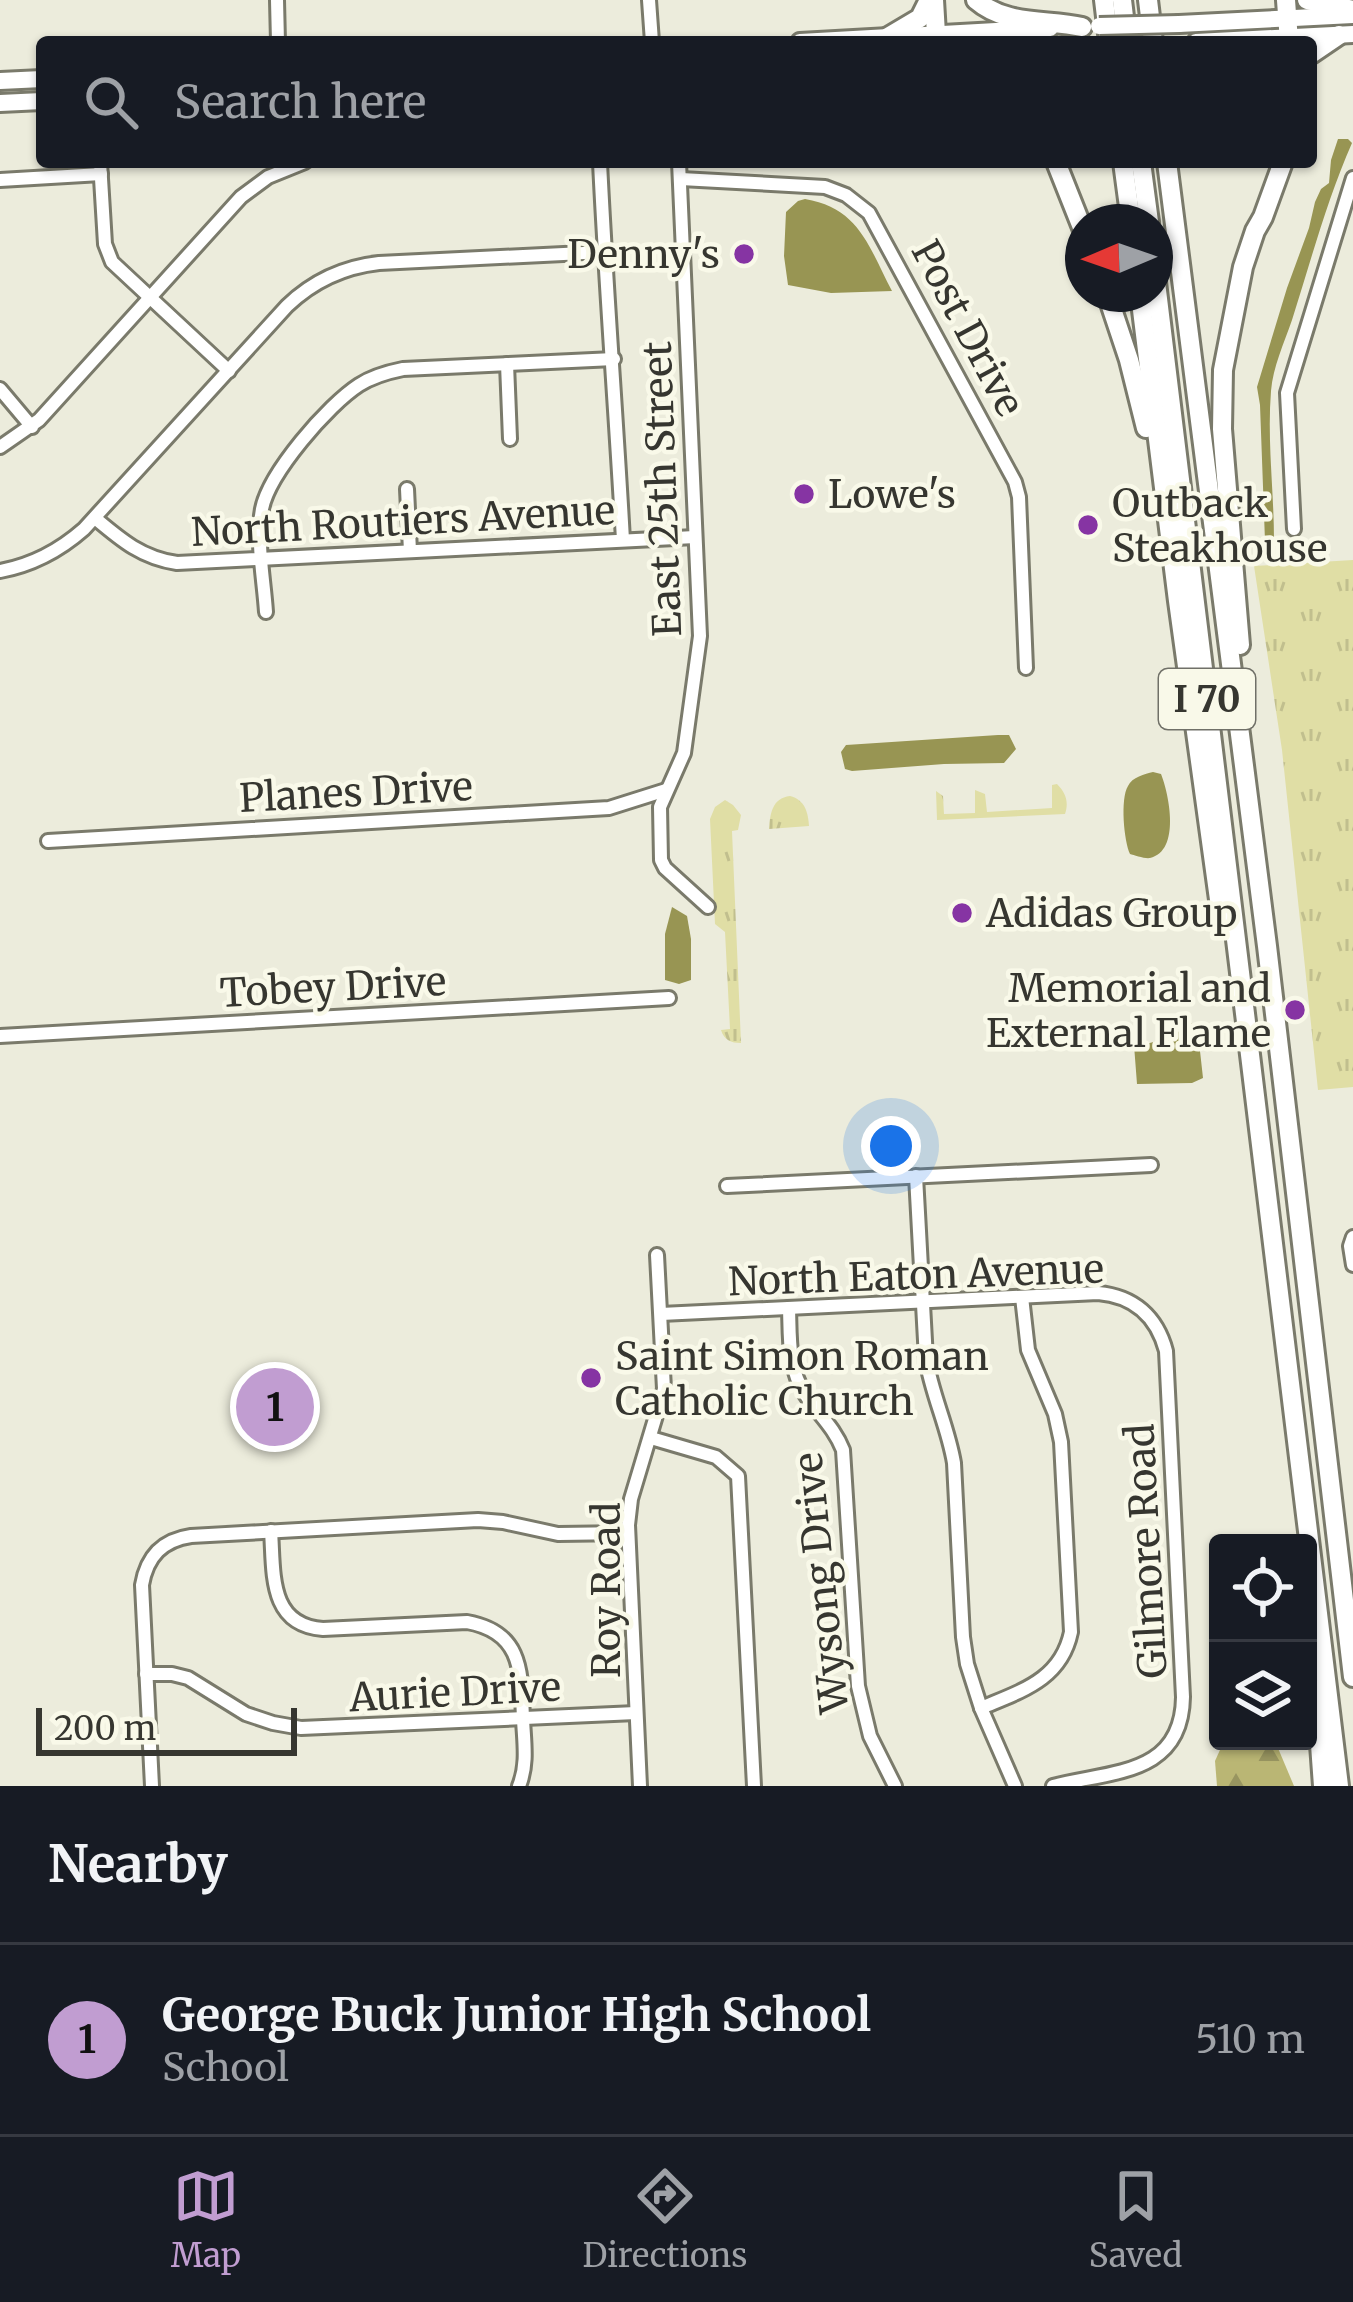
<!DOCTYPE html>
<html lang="en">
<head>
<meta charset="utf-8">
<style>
	:root { --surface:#171b24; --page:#20242c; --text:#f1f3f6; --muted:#9ea1a6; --line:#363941; --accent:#c19dd1 }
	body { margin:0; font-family:Merriweather,serif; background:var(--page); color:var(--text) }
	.controls { position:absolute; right:36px; bottom:36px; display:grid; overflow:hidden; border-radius:12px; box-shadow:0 3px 9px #0004 }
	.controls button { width:108px; height:108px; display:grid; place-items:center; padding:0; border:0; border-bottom:3px solid var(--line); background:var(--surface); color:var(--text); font:60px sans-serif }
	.compass { position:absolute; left:1065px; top:204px; width:108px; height:108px; border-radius:50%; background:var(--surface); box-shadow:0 3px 9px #0004; rotate:268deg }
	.scale { position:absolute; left:36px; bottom:30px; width:261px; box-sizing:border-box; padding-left:12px; border:6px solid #363630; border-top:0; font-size:33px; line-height:42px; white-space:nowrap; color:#363630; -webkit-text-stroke:9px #f9f9e9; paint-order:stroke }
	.you { position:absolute; left:891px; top:1146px; width:42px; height:42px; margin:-30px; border:9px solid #fff; border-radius:50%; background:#1a73e8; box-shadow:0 0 0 18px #1a73e833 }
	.badge { display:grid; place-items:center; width:78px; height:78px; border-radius:50%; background:var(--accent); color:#111; font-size:39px; font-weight:700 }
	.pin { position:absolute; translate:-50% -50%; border:6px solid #fff; box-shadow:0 3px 12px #0006 }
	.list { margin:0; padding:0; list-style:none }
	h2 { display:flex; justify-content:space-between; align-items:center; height:156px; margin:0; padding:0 48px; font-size:51px }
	h2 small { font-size:39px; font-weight:400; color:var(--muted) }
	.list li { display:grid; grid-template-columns:78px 1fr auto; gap:36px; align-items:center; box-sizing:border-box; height:192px; padding:0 48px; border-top:3px solid var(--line) }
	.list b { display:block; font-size:45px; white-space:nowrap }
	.list p { margin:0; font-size:39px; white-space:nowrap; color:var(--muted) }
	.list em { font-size:39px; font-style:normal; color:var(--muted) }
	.icon { flex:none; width:66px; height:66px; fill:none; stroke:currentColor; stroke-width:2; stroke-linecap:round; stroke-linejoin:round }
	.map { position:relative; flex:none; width:1353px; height:1786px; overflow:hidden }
	.search { position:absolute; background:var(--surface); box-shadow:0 3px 9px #0004; left:36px; right:36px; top:36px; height:132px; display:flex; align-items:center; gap:30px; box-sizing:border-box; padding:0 42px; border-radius:12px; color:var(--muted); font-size:45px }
	.sheet { height:348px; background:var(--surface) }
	nav { display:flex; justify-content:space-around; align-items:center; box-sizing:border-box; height:168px; border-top:3px solid var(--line); background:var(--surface); font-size:33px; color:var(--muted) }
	nav a { display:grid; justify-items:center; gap:6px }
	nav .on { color:var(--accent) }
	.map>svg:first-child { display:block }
	.grass { fill:url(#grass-tufts) }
	.forest { fill:url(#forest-firs) }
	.water { fill:#989553 }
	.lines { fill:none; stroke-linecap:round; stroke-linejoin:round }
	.minor-casing { stroke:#7a7a6b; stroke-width:18 }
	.major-casing { stroke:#7a7a6b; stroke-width:22 }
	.highway-casing { stroke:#7a7a6b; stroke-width:24 }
	.minor { stroke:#fff; stroke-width:12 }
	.major { stroke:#fff; stroke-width:16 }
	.highway { stroke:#fff; stroke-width:18 }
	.major-bridge-casing { stroke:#7a7a6b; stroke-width:22; stroke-linecap:butt }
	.major-bridge { stroke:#fff; stroke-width:16 }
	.poi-dot { fill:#8634a3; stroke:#f9f9e9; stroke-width:4.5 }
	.labels { text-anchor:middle; stroke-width:9; stroke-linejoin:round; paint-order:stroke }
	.shield { fill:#f9f9e9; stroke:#707068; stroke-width:3 }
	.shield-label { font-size:36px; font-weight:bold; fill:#363630 }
	.poi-label { font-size:39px; fill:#363630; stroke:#f9f9e9; text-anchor:start }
	.street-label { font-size:39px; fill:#363630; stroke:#f9f9e9 }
</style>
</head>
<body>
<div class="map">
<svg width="1353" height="1786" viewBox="0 0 1353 1786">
	<defs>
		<pattern id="grass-tufts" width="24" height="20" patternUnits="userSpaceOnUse" patternTransform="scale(3)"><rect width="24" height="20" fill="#e0dea5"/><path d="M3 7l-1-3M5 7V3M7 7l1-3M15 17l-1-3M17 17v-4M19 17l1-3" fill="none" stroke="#c1bf8e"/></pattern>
		<pattern id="forest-firs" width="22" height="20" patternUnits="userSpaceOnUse" patternTransform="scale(3)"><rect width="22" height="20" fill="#bab674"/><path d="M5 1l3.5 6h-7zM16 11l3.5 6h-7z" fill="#989560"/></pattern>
	</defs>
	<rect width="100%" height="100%" fill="#ececdc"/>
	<!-- grass -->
	<g class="grass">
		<path d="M1353 560V1087L1318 1090 1282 750 1254 566Z"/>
		<path d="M1057 784C1066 793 1069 802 1065 814L937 820 936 791 943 796 944 814 975 813V790L985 794 987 812 1052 808V785Z"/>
		<path d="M790 796C805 800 808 812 809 826L769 829C770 814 772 798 790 796Z"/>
		<path d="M725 800 733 805 741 815 738 830 732 831 741 1043C731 1043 724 1040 721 1030L730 1029 725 932 715 924 710 819 715 807Z"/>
	</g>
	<!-- forest -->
	<path class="forest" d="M1224 1741H1275L1294 1786H1217L1215 1761Z"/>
	<!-- water -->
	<g class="water">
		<path d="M1338 139H1348L1352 143C1327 200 1311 260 1292 320 1284 343 1273 367 1271 391 1267 441 1274 491 1274 541L1270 543 1265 541 1260 405 1257 387 1287 288 1309 228 1315 202 1321 189 1329 183 1331 160Z"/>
		<path d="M805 199C860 208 869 248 892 291L831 293 788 285 784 256 786 212 798 201Z"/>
		<path d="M998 735H1009L1016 749 1004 763 944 764 852 771 845 769 841 752 846 745Z"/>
		<path d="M1153 772 1161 774C1169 794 1181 851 1150 858 1145 859 1134 855 1130 854 1124 841 1120 799 1128 786 1132 777 1145 774 1153 772Z"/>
		<path d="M672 907 687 916 691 939V980L679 984 665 980V934Z"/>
		<path d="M1192 1023 1199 1042 1203 1078 1192 1083 1137 1084 1134 1045C1156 1044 1174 1036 1192 1023Z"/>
	</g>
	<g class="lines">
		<defs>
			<g id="minor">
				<path d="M277 0 278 42"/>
				<path d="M649 0 652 42"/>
				<path d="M100 162 105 244 112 262 229 371"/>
				<path d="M600 162C606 288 616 414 623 540"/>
				<path d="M679 162 700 636 684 753 660 807 661 860 665 868 708 907"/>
				<path d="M681 179 825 187 846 195 869 213 1015 482 1019 497 1026 668"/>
				<path d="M0 180 101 174"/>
				<path d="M507 364 510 439"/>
				<path d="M0 389 32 427"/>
				<path d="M0 447 39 420 241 197 268 177 305 162"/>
				<path d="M407 489 410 551"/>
				<path d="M95 518C121 540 142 558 177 563L695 537"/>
				<path d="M1294 529 1287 393 1353 178"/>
				<path d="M0 571C33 565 59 551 84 529L287 306C313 281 343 267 379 263L604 252"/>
				<path d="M266 612C264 580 256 541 262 509 269 473 328 405 359 385 373 376 388 372 403 369L614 359"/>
				<path d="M48 841 609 808 666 790"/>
				<path d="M0 1036 669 998"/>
				<path d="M916 1176 926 1359C932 1395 948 1427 954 1463L963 1637 967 1664 981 1708 1015 1786"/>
				<path d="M727 1186 1151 1165"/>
				<path d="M1353 1237 1350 1246 1353 1265"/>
				<path d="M789 1308C790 1338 788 1368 805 1394 818 1414 834 1427 843 1450L858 1686 870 1736 895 1786"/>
				<path d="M661 1314 1098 1293C1134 1296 1157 1317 1166 1351L1183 1697C1182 1776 1110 1771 1053 1786"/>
				<path d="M651 1438 716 1457 738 1476 754 1786"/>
				<path d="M271 1531C274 1572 268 1625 323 1629L467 1622C523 1632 521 1672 523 1719 524 1742 528 1764 519 1786"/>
				<path d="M146 1674H172L188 1678 246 1714 273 1723 301 1728 636 1713"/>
				<path d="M981 1708C1021 1691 1061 1680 1071 1632L1061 1442 1055 1414 1028 1350 1022 1297"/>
				<path d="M152 1786 142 1585C147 1556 163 1540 191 1536L478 1520 503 1522 558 1534 628 1533"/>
				<path d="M640 1786 628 1525 631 1499 664 1389 657 1255"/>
			</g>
			<g id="major">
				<path d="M1179 24 1353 15"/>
				<path d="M800 42 1050 28"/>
				<path d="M1196 42 1353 34"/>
				<path d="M0 81 42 79"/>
				<path d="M0 103 42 101"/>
			</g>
			<g id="highway">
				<path d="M934 0 936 34 939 42"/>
				<path d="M976 0C1006 26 1046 19 1082 27"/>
				<path d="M1104 0 1109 42"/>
				<path d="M1122 0 1127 42"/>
				<path d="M1148 0 1153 42"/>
				<path d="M1286 0 1289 42"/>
				<path d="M1307 0 1353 10"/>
				<path d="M888 37 920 18 929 0"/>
				<path d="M1311 54 1339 35"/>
				<path d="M1056 162 1083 230"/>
				<path d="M1123 162 1131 222"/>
				<path d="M1141 162 1149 222"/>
				<path d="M1167 162 1267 946 1353 1677"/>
				<path d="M1155 274 1339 1786"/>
				<path d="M1107 294 1129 360 1146 428"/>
				<path d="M1140 294 1178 601 1221 914"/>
				<path d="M1240 645 1222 429 1223 370 1243 267 1255 231 1263 217 1283 162"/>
				<path d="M1316 1689 1323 1786"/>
			</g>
		</defs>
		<!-- minor casing -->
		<use href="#minor" class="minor-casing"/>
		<!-- major casing -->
		<use href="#major" class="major-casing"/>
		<!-- highway casing -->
		<use href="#highway" class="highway-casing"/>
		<!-- minor -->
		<use href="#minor" class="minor"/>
		<!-- major -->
		<use href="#major" class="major"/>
		<!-- highway -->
		<use href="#highway" class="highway"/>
		<defs>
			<path id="major-bridge" d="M1099 26 1179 24"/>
		</defs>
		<!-- major-bridge casing -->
		<use href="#major-bridge" class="major-bridge-casing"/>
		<!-- major-bridge -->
		<use href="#major-bridge" class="major-bridge"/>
	</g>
	<!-- markers -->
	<g class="poi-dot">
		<circle cx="744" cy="254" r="12"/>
		<circle cx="804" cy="494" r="12"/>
		<circle cx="1088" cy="525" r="12"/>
		<circle cx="962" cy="913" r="12"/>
		<circle cx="1295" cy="1010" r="12"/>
		<circle cx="591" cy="1378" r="12"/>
	</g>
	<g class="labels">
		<!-- shield labels -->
		<rect class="shield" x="1159" y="669" width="96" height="60" rx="9"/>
		<g class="shield-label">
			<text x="1207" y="712">I 70</text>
		</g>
		<!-- poi labels -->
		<g class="poi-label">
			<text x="720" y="268" text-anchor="end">Denny's</text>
			<text x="828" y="508">Lowe's</text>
			<text x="1112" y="517">Outback<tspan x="1112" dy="45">Steakhouse</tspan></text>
			<text x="986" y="927">Adidas Group</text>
			<text x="1271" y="1002" text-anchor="end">Memorial and<tspan x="1271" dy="45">External Flame</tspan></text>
			<text x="615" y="1370">Saint Simon Roman<tspan x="615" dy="45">Catholic Church</tspan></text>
		</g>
		<!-- street labels -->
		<g class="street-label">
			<text transform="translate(968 328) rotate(62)" y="14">Post Drive</text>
			<text transform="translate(662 489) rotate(-92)" y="14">East 25th Street</text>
			<text transform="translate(403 521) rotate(-3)" y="14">North Routiers Avenue</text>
			<text transform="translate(356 792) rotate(-3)" y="14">Planes Drive</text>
			<text transform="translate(333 987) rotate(-3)" y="14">Tobey Drive</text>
			<text transform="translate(916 1275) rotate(-2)" y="14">North Eaton Avenue</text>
			<text transform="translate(1146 1551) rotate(-93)" y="14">Gilmore Road</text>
			<text transform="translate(821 1583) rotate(-96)" y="14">Wysong Drive</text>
			<text transform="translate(606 1590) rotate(-90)" y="14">Roy Road</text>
			<text transform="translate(455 1692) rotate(-3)" y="14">Aurie Drive</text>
		</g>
	</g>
</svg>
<div class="controls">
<button><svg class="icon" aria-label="locate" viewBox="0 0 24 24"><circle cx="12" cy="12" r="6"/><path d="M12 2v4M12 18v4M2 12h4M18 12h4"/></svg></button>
<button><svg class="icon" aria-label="layers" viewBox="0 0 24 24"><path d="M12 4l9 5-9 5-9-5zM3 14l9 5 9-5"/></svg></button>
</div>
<svg class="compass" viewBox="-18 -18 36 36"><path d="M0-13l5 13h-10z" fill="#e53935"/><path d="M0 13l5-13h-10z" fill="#9ea1a6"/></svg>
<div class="scale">200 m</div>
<div class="you"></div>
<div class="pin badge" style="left:275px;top:1407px">1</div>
<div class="search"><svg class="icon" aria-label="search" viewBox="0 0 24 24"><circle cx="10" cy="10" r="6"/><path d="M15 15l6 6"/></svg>Search here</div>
</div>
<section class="sheet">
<h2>Nearby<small></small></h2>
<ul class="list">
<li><span class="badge">1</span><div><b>George Buck Junior High School</b><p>School</p></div><em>510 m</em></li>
</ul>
</section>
<nav>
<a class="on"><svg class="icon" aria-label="map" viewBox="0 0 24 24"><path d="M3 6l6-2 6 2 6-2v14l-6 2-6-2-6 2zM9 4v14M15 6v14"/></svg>Map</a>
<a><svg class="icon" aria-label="directions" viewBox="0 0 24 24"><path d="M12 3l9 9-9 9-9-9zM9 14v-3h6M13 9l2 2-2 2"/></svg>Directions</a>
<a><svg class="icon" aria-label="saved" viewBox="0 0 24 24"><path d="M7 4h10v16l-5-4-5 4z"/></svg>Saved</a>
</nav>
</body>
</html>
